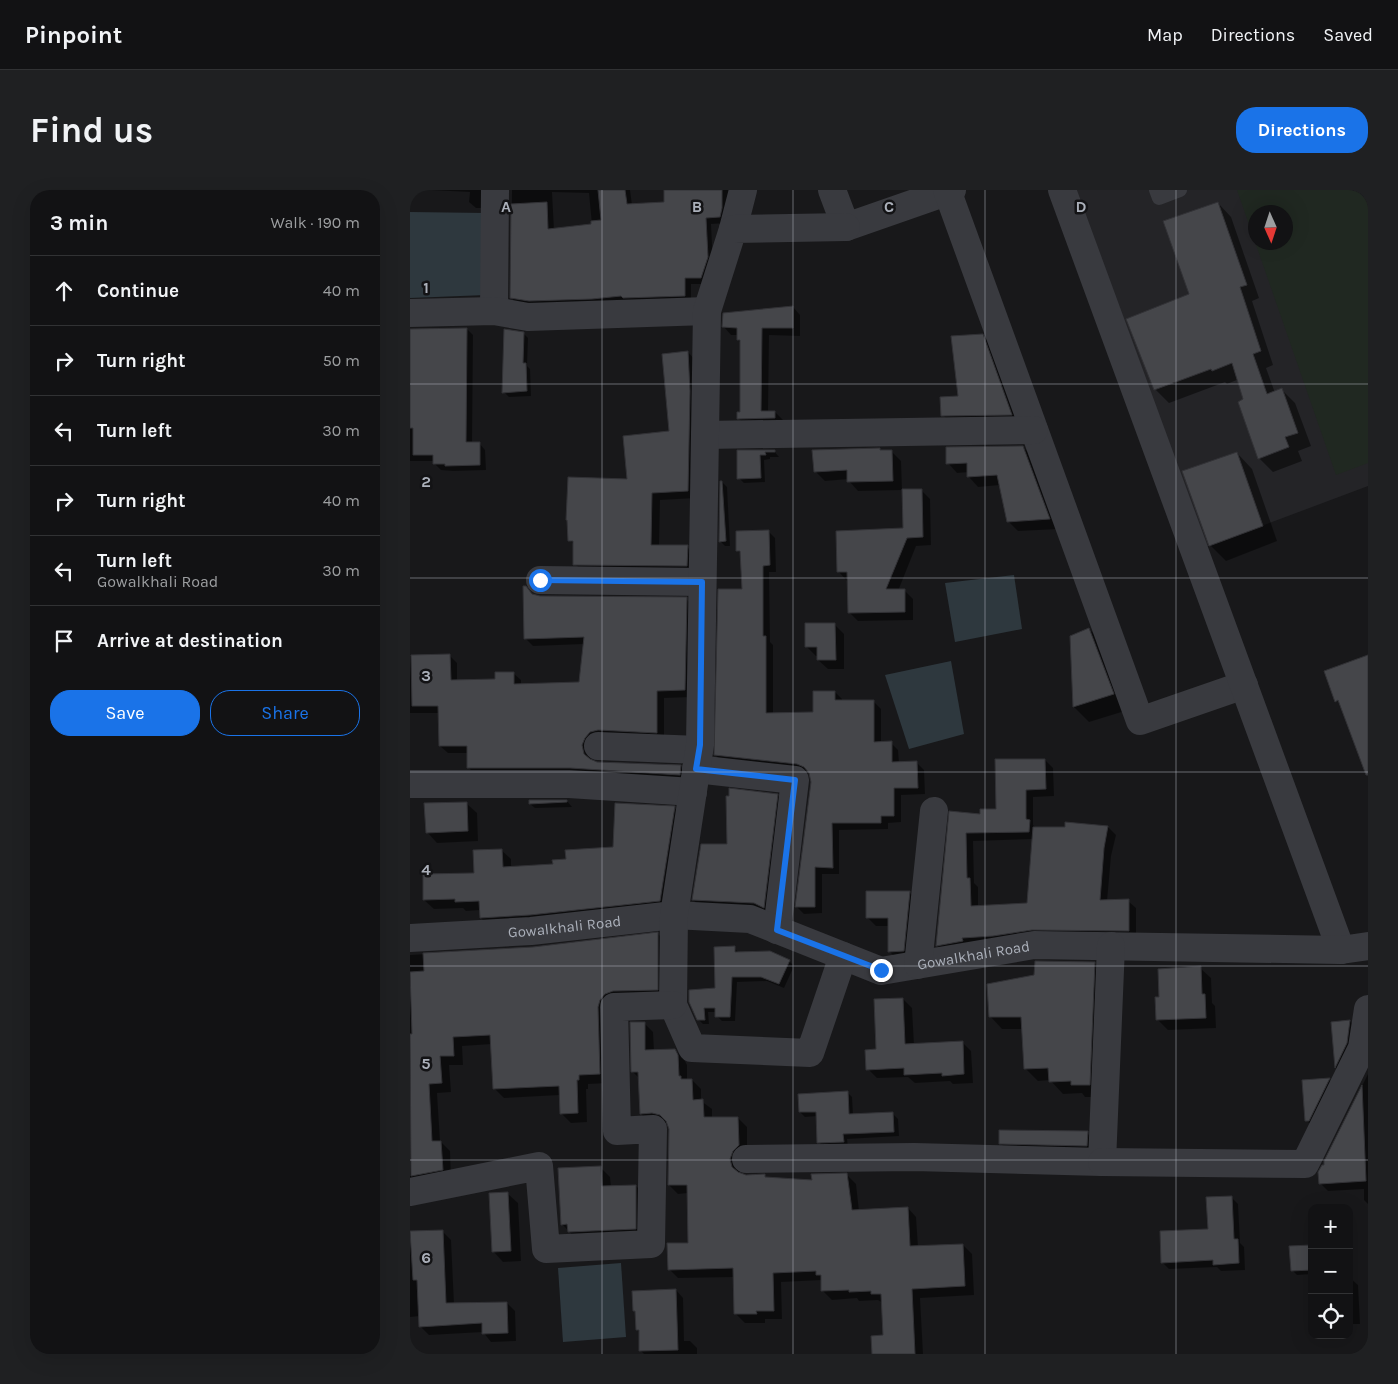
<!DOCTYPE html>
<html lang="en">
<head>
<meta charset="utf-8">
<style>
	:root { --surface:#121214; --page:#1f2022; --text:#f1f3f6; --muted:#9c9ea0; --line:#313234; --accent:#1a73e8 }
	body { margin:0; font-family:Karla,sans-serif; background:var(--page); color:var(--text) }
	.controls { position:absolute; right:15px; bottom:15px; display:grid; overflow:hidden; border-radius:10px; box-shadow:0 5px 20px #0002 }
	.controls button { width:45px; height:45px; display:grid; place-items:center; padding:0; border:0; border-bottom:1px solid var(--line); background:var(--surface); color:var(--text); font:25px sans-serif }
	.compass { position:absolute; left:838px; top:15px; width:45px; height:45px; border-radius:50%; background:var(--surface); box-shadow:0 5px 20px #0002; rotate:177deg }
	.stop { position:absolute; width:15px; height:15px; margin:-11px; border:4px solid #1a73e8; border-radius:50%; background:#fff }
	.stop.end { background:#1a73e8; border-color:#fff; box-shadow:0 1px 5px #0008 }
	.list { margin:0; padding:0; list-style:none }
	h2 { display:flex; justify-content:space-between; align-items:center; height:65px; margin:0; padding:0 20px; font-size:21px }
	h2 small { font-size:16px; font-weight:400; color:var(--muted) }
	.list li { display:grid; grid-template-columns:32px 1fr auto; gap:15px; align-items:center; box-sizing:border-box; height:70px; padding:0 20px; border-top:1px solid var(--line) }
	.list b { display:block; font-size:19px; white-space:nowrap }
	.list p { margin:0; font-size:16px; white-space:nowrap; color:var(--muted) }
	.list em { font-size:16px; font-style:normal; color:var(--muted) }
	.actions { display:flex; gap:10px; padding:15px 20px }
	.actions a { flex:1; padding:11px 0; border:1px solid var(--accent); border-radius:20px; text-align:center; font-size:18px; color:var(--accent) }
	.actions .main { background:var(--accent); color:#fff }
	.icon { flex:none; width:28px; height:28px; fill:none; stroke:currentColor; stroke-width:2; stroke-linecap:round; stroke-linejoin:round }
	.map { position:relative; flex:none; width:958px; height:1164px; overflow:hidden; border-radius:20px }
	header { display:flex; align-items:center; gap:30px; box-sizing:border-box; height:70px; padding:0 25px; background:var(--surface); border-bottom:1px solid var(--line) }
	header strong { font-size:24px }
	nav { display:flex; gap:28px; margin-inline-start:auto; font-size:18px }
	.intro { display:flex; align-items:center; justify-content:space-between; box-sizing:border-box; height:120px; padding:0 30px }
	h1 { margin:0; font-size:35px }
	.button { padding:12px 22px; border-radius:20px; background:var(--accent); color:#fff; font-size:18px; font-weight:700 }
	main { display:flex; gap:30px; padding:0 30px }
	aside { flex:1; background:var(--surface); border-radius:20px; box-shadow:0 5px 20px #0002 }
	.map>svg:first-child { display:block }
	.built { fill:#242427; fill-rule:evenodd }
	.green { fill:#202821; fill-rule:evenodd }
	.water { fill:#2e383e }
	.shadow { fill:#0007; fill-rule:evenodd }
	.building { fill:#45464a; stroke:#323236 }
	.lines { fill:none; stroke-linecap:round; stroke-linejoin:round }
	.service { stroke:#393a3f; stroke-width:14 }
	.minor { stroke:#393a3f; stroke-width:28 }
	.route { stroke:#1a73e8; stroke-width:6 }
	.grid { fill:none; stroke:#abb0ba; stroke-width:1; stroke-opacity:0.55 }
	.labels { text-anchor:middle; stroke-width:5; stroke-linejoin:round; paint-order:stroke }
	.street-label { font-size:15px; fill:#abb0ba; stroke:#131315 }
	.grid-label { font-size:16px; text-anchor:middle; font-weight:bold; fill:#abb0ba; stroke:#131315; stroke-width:5; stroke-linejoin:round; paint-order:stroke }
</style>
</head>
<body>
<header>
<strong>Pinpoint</strong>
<nav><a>Map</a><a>Directions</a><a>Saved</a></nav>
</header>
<div class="intro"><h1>Find us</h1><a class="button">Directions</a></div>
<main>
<aside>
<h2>3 min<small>Walk · 190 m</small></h2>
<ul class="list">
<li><svg class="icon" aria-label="ahead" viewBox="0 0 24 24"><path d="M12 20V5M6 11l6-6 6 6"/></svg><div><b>Continue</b></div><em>40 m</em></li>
<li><svg class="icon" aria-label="right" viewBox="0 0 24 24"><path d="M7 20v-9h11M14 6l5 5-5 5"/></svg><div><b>Turn right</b></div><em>50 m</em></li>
<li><svg class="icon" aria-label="left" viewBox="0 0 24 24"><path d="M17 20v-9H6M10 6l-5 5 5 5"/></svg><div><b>Turn left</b></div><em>30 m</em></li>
<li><svg class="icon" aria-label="right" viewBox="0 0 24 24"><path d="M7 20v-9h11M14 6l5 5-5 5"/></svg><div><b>Turn right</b></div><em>40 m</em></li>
<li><svg class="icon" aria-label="left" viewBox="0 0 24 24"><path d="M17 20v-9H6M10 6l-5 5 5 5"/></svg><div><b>Turn left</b><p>Gowalkhali Road</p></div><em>30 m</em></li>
<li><svg class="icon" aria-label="arrive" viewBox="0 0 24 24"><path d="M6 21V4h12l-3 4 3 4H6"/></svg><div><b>Arrive at destination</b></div></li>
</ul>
<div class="actions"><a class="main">Save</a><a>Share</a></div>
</aside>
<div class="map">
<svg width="958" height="1164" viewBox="0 0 958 1164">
	<rect width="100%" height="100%" fill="#18181a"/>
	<!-- built -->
	<path class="built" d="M652 0H958V296L793 358ZM846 22H876V52H846Z"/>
	<!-- green -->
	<path class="green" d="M827 0H958V273L926 285ZM846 22H876V52H846Z"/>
	<!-- water -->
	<g class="water">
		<path d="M0 22 75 23 76 105 0 108Z"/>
		<path d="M604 385 612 439 545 452 535 393Z"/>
		<path d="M541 471 554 544 499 559 475 485Z"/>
		<path d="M211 1073 216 1147 153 1152 148 1078Z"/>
	</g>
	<!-- shadow -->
	<g class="shadow">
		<path d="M0 0H5L6 5 0 6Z"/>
		<path d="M21 0H77L75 18H66L59 12 60 2Z"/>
		<path d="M102 0H220L222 15 255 14V0H323L316 33 301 34 303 74 297 94H281V112L107 114 101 107ZM142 2 179 3 182 35 144 40Z"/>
		<path d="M808 13 821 27 849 108 842 111 863 175 856 178 865 203 872 200 885 213 901 256 888 261 892 271 863 282 849 268 829 189 817 194 815 192 759 213 745 199 780 105Z"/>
		<path d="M383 117 390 125V146L359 145 358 222H365L373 230 372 236H336L328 228 331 223V153L328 150V145H321L314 137Z"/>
		<path d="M57 139 63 145 62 253H69L75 260 76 280 43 281 31 280 25 274V271H0V140Z"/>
		<path d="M113 143 118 148 117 176 120 179 121 206 99 207 94 202Z"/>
		<path d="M572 145 586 159 614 238 546 239 533 225 550 208Z"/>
		<path d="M278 162 285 170 286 308 250 310 249 356 277 357 285 364V384L173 382 165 374 164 355 160 350 218 290 260 242Z"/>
		<path d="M613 257 623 267 649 339 608 341 598 331 590 295 568 297 559 287V282L547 283 538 273Z"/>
		<path d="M469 259 472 262H482L491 271 492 300 448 301 439 291V289L415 291 406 282Z"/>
		<path d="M329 261H364L369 267H360V269L354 270 355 292 334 293 329 288Z"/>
		<path d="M827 263 842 279 867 351 816 371 800 355Z"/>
		<path d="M312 292 317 297 320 356H315L310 351Z"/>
		<path d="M511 300 520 309 521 355 506 356 488 401H495L503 409V430L448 431 439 422 437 391 429 382 494 339Z"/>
		<path d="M358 341 365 348 366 382H359L360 452 363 455V524H404L425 502 432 509V511L464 512 471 519V553H481L488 560 489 573H507L514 580 515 604 491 605V632L478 633V639L429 640V684H412V723L394 724 387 717 402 592 400 583 395 581 313 572 305 565 333 400 331 364 327 360Z"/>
		<path d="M115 397 123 405 130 407 276 409 284 416 282 507 254 508V550L179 563 181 571 187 573 271 576 278 584 277 592 66 585 59 578 58 563H38L30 556V523H0V466L39 465 47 473V491L87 490 103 483 111 490V495L171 493 174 454 123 456 115 448Z"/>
		<path d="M424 434 434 444V479H418L408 470V466H406L397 457Z"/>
		<path d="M679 439 695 455 718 520 679 532 664 517Z"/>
		<path d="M635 570 643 578 644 606 623 607V635L627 639H656V633L698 637 706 645 701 666 697 711H718L726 718V748L535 763 527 755 540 622 571 625 587 620ZM623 649 618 715 568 717V697L564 693 563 651Z"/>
		<path d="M367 605 375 612 361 724 291 717 283 710 318 655Z"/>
		<path d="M157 611 162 617 125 618 120 614Z"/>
		<path d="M56 613 67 623 68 651 27 653 17 642Z"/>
		<path d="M264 618 274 627 260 720 80 737 71 728 70 720 56 721 53 718 24 719 14 710 65 685 91 660 101 669V677L144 675 204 659Z"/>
		<path d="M499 702 508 711 502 770H488L479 761V736H466L457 727Z"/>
		<path d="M248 744 257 753 256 809 213 810 199 893 178 894V899H176L177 932 161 933 151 923 150 905 94 908 84 898 82 854 52 856 53 875H39L41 902 27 903 30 951 40 961 41 989 0 999V765L122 758Z"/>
		<path d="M324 758 329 763 379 771 384 776 374 798 357 791 327 792 325 831H312L307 826 306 822H298L299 834H293L288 829 280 812 306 799Z"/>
		<path d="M684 773 697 785 692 907H675L672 903 653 904 640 890 628 891 615 878 613 839H592L580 826Z"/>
		<path d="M790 778 801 788 802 813 805 816 806 838 758 840 748 830 751 808Z"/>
		<path d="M493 809 502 818 504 855 552 852 561 861 563 893 543 894 540 891 505 893 498 887 467 888 458 879Z"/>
		<path d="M940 831 950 842 935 887 926 878 922 833Z"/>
		<path d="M234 833 243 842 244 861 265 860 274 869 277 875V890H282L291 899V911L302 919V929L328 928 337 937V964L329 978 330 984 354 986 357 988 404 991 437 985 446 994 449 1021 498 1018 506 1027 508 1057 553 1055 562 1064 564 1105 510 1108 513 1164H463L474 1147 473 1113 468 1110 449 1111 447 1108 422 1110 413 1101 412 1090 371 1092 372 1129H355V1133H335L326 1124 325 1087 268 1088 259 1079 279 1054 278 1003 268 1004 259 995 260 939 258 933H240L231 924 229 888 222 881Z"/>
		<path d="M958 884V1014L954 1010V999L918 1001 910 993 915 971Z"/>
		<path d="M919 890 929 900 907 941 896 930 894 892Z"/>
		<path d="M437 902 442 907 443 925 483 924 488 929 489 946 437 949 438 957H414L409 952 407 926 395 927 390 922Z"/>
		<path d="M677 943 687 953V966L601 964 590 953Z"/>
		<path d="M190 977 200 987 201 997 226 996 236 1006 235 1049 169 1052 152 1034Z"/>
		<path d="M97 1003 108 1013 111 1071 93 1072 83 1061Z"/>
		<path d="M821 1007 828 1014 830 1053 834 1057 835 1080 811 1081 807 1077 759 1079 752 1072 799 1040Z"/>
		<path d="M32 1041 41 1050 44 1114 97 1113 105 1121 106 1151 81 1152 73 1142 19 1145 10 1136V1126L0 1127V1043Z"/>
		<path d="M902 1056V1084L887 1085 882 1080Z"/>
		<path d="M939 1087 948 1095 950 1134H939Z"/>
		<path d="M266 1100 273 1108 274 1151H280L287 1158V1164H234L230 1160V1143L227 1139 226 1123 224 1120Z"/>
	</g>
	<!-- building -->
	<g class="building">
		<path d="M188 0H215L217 14 254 12V0H312V18L310 27 296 28 298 67 291 88H275V106L213 108 211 106 182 109 119 111 100 108 101 14 137 12 138 39 181 34V31L191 30Z"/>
		<path d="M808 12 837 95 830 97 851 161 843 164 857 204 872 198 888 243 875 247 879 257 848 269 828 212 833 209 822 173 802 181 801 179 744 200 716 129 779 104 753 31Z"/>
		<path d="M383 116V138H352L351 221H365V228L327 229V222H330V150H327V138L312 137 313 123Z"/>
		<path d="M57 138 56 252H70V275L35 276V274H23V265H3V238H0V139Z"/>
		<path d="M94 139 114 142 113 173H116L117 201 92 203Z"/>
		<path d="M573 144 602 225 531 226 530 207 548 206 541 146Z"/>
		<path d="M278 161 280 201 278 301 242 303 241 355H278L277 376 163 375V351H158L157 330H156L158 287 217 289 213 246 259 241 252 164Z"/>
		<path d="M613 256 640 329 597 332 587 285 557 287V273L536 274V257Z"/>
		<path d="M470 258V260H482L483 291 437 292V280L404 282 402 260Z"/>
		<path d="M327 260H365V262H355L356 265H350L351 288 327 289Z"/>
		<path d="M827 262 853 336 799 356 772 281Z"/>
		<path d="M310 291H312L316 351 309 352Z"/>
		<path d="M492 299H512L513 347 497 348 476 399H495V422L438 423 437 382H427L426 341 493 338Z"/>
		<path d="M359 340 360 375 353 376V446H356V523L403 522V501H425V510H464V552L482 551V572L507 571 508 598H484V626H471V633H422L423 678 405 677V717H385L401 592 399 583 394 577 387 574 304 565 308 399H332L330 361H326V341Z"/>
		<path d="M113 396H116L122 404 130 406 277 407 275 500 247 501V543L188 540 180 542 175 548 172 555 174 564 180 569 187 572 271 575 270 585 160 578H57V556H29L28 516H2L1 465 40 464 41 490 85 489V482H104V494L169 492 174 447 114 449Z"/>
		<path d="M395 433H425L426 470H407V457H395Z"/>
		<path d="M679 438 704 504 663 517 660 446Z"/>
		<path d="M958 465V585H956L928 510 925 512 914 481Z"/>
		<path d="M585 569H635L636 599 616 600V629L620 630 619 642 556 643 557 688H560L561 716 617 713 623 637H655V632L698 636 694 658 690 710 719 709V741L622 740 583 746 552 748 553 751 526 756 539 621 570 624V619H586Z"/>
		<path d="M319 598 368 604 354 718 344 713 282 710 291 654H317L316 606H319Z"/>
		<path d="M119 610H157V612L119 614Z"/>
		<path d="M57 612 58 641 16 643 14 613Z"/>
		<path d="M205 613 265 616 250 711 120 725 70 728 69 711 45 712V709L13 710V684L64 683 63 660 92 659 93 677 143 674 142 670 156 669 155 660 203 657Z"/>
		<path d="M456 701H500L494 761 478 762V728H456Z"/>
		<path d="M248 742V800L203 801 195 804 190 810 188 817 190 884 169 885V890H167L168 923 150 924 149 896 83 899 80 845 43 847 44 866H30L32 893 19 894 22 951H31L33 980 1 986 0 844H2L0 782 14 781 13 763 123 757Z"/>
		<path d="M325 756V762L360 761 380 770 369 794 351 787H322L320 827H305V818H294L295 830H287L279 812V800L305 798 304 757Z"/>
		<path d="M625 771 685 772 680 895H661V891L639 892 638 878 614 879 611 827H579L577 794 624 785Z"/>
		<path d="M791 776 792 804H795L796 828 746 830 745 807H749L748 779Z"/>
		<path d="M493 808 495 854 553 851 554 884 532 886V883L494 885V878L456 880 455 860 466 859 464 809Z"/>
		<path d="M940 830 937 853 925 878 921 832Z"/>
		<path d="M220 832H235V860L265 859 268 865 269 886H271V889H282L283 910 293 909 294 927H328L329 955 323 961 320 969 322 977 328 982 336 985 355 984V987L402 990 401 984 437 983 442 1020 498 1017 500 1056 553 1054 555 1096 502 1099 505 1164H462L461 1146 473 1145 471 1104H461V1101L439 1102V1100L411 1101V1085H406V1081L363 1083 364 1121H346L347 1124H324L323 1078 258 1080 257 1053H278L277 995H258L259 939 256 931 250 925 242 923 230 924 228 882H221Z"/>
		<path d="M920 888 899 931H895L892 890Z"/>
		<path d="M952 895 956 991 909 994 908 982 912 975H914V971Z"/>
		<path d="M438 901 439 924 483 922 484 942 433 944 434 952 407 953 406 922H389L388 904Z"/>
		<path d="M589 940 678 941 677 956 589 954Z"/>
		<path d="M191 976 192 996 226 995V1039L158 1042 157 1034 151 1035 148 978Z"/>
		<path d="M98 1002 101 1061 82 1062 79 1003Z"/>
		<path d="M822 1006 824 1049H828L829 1073 803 1075V1070L751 1073 750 1041 798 1039 796 1007Z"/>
		<path d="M33 1040 36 1113 97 1112 98 1143 72 1144V1133L9 1137 7 1090H3L0 1041Z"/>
		<path d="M902 1055V1080L881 1081 879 1056Z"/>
		<path d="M266 1099 268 1160 229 1161V1140H226L225 1121H223L222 1101Z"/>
	</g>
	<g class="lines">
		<!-- service -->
		<path class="service" d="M746 0 749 8 770 0"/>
		<!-- minor -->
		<g class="minor">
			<path d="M422 0 436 37 542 0"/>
			<path d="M537 0 730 531 834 495"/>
			<path d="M652 0 931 760"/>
			<path d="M323 39 333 0"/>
			<path d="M84 121 85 0"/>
			<path d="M0 123 84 121 118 127 297 121"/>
			<path d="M295 245 624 240"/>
			<path d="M130 390 292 392"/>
			<path d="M188 556 289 560"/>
			<path d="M286 579 385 590 367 740"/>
			<path d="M0 594H159L283 602"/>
			<path id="s1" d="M0 748 121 741 264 725 340 729 471 781 624 755 931 760 958 756"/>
			<path d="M433 766 400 863 282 858 263 815 264 725 290 555 297 121 323 39 436 37"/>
			<path d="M508 775 524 621"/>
			<path d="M336 969 504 967 692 972 701 756"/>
			<path d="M692 972 895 974 952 858 958 819"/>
			<path d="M0 1002 129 976 136 1059 241 1054 243 939 207 941 204 817 263 815"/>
		</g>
	</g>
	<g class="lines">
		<!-- route -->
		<path class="route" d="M130 390 292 392 290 555 286 579 385 590 367 740 471 780"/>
	</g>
	<!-- grid -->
	<path class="grid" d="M192 0V1164M383 0V1164M575 0V1164M766 0V1164M0 194H958M0 388H958M0 582H958M0 776H958M0 970H958"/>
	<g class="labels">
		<!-- street labels -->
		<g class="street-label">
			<text dy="5" stroke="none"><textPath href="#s1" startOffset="155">Gowalkhali Road</textPath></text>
			<text dy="5" stroke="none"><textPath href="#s1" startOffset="576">Gowalkhali Road</textPath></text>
		</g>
	</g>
	<g class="grid-label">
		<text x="96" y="22">A</text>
		<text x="287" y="22">B</text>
		<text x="479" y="22">C</text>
		<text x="671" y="22">D</text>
		<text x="16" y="103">1</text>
		<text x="16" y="297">2</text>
		<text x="16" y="491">3</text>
		<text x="16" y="685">4</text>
		<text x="16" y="879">5</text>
		<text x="16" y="1073">6</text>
	</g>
</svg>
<div class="controls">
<button>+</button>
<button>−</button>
<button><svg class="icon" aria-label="locate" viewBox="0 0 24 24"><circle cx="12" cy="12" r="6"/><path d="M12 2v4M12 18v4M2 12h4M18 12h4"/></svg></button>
</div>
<svg class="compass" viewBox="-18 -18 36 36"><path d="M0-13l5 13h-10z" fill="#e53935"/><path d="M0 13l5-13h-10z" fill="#9c9ea0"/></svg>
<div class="stop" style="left:130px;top:390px"></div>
<div class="stop end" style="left:471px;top:780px"></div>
</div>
</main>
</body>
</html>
